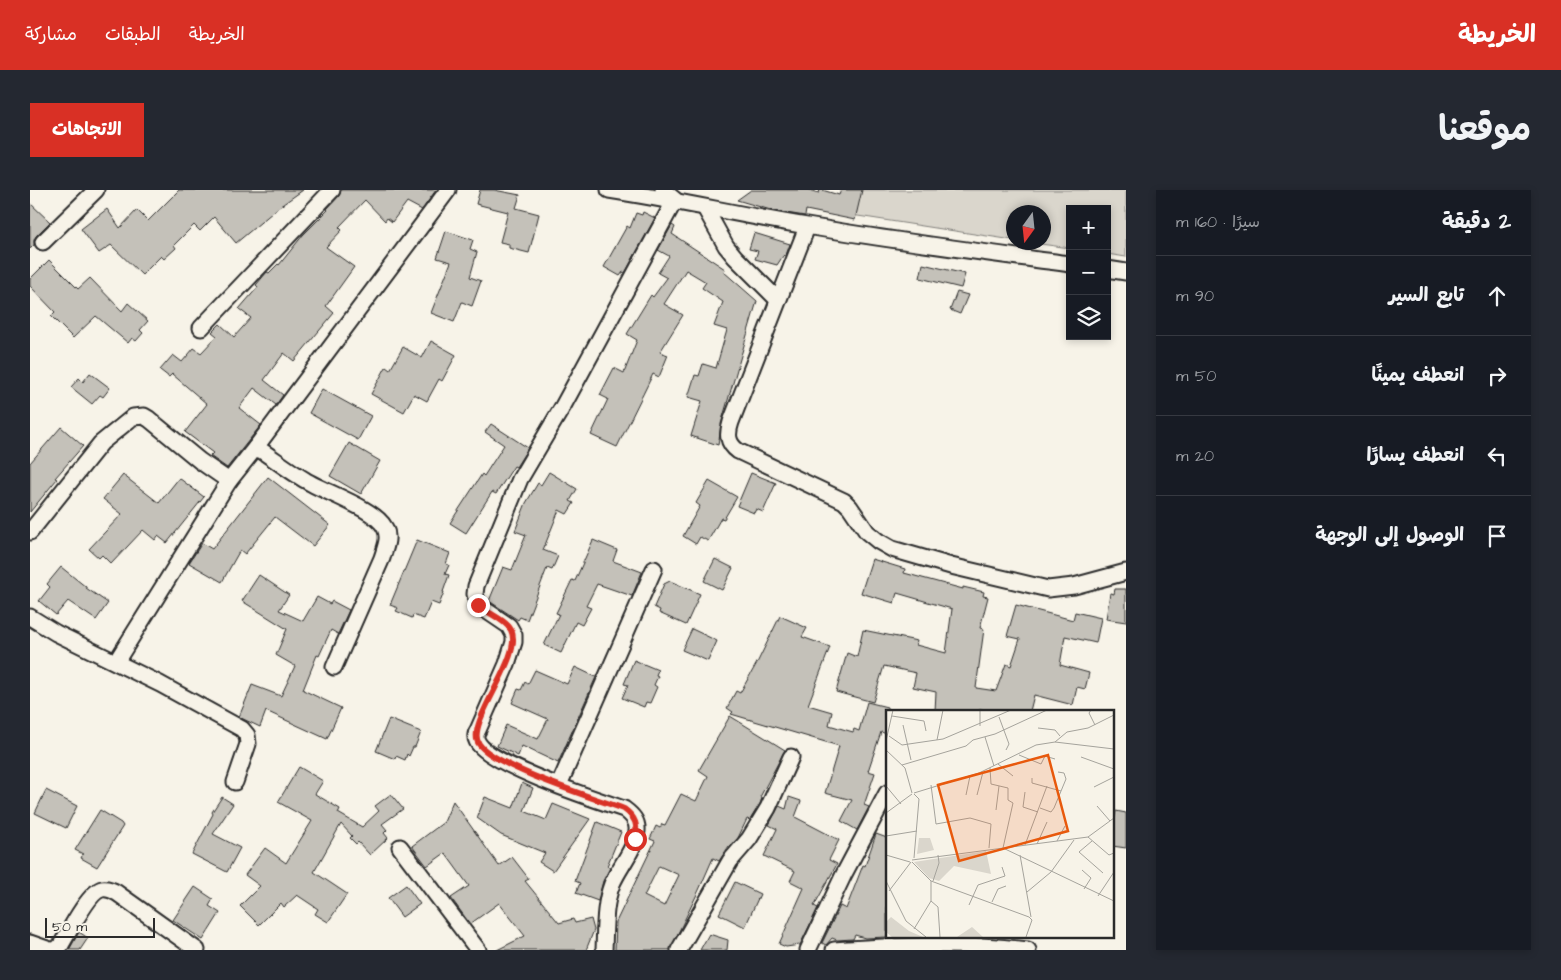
<!DOCTYPE html>
<html lang="ar">
<head>
<meta charset="utf-8">
<style>
	:root { --surface:#171b24; --page:#242831; --text:#f1f3f6; --muted:#9ea1a6; --line:#363941; --accent:#d93025 }
	body { margin:0; font-family:"Architects Daughter","Playpen Sans Arabic",sans-serif; background:var(--page); color:var(--text); direction:rtl }
	.controls { position:absolute; right:15px; top:15px; display:grid; overflow:hidden; border-radius:0px; box-shadow:0 2px 8px #0003 }
	.controls button { width:45px; height:45px; display:grid; place-items:center; padding:0; border:0; border-bottom:1px solid var(--line); background:var(--surface); color:var(--text); font:25px sans-serif }
	.compass { position:absolute; left:976px; top:15px; width:45px; height:45px; border-radius:50%; background:var(--surface); box-shadow:0 2px 8px #0003; rotate:195deg }
	.scale { position:absolute; left:15px; bottom:12px; width:110px; box-sizing:border-box; padding-left:5px; border:2px solid #2b2b2b; border-top:0; font-size:14px; line-height:18px; white-space:nowrap; color:#2b2b2b; -webkit-text-stroke:4px #f7f3e8; paint-order:stroke }
	.stop { position:absolute; width:15px; height:15px; margin:-11px; border:4px solid #d93025; border-radius:50%; background:#fff }
	.stop.end { background:#d93025; border-color:#fff; box-shadow:0 1px 5px #0008 }
	.list { margin:0; padding:0; list-style:none }
	h2 { display:flex; justify-content:space-between; align-items:center; height:65px; margin:0; padding:0 20px; font-size:21px }
	h2 small { font-size:16px; font-weight:400; color:var(--muted) }
	.list li { display:grid; grid-template-columns:32px 1fr auto; gap:15px; align-items:center; box-sizing:border-box; height:80px; padding:0 20px; border-top:1px solid var(--line) }
	.list b { display:block; font-size:19px; white-space:nowrap }
	.list em { font-size:16px; font-style:normal; color:var(--muted) }
	.icon { flex:none; width:28px; height:28px; fill:none; stroke:currentColor; stroke-width:2; stroke-linecap:round; stroke-linejoin:round }
	.map { position:relative; flex:none; width:1096px; height:760px; overflow:hidden; direction:ltr; border-radius:0px }
	header { display:flex; align-items:center; gap:30px; box-sizing:border-box; height:70px; padding:0 25px; background:var(--accent); color:#fff }
	header strong { font-size:24px }
	nav { display:flex; gap:28px; margin-inline-start:auto; font-size:18px }
	.intro { display:flex; align-items:center; justify-content:space-between; box-sizing:border-box; height:120px; padding:0 30px }
	h1 { margin:0; font-size:35px }
	.button { padding:12px 22px; border-radius:0px; background:var(--accent); color:#fff; font-size:18px; font-weight:700 }
	main { display:flex; gap:30px; padding:0 30px }
	aside { flex:1; background:var(--surface); border-radius:0px; box-shadow:0 2px 8px #0003 }
	.map>svg:first-child { display:block }
	.green { fill:#dad6cc; stroke:#82807c }
	.building { fill:#c4c1b9; stroke:#2b2b2b; fill-rule:evenodd }
	.lines { fill:none; stroke-linecap:round; stroke-linejoin:round }
	.street-casing { stroke:#2b2b2b; stroke-width:19 }
	.street { stroke:#f7f3e8; stroke-width:15 }
	.route { stroke:#d93025; stroke-width:6 }
	.inset-road { fill:none; stroke:#a5a39c; stroke-width:1 }
	.view { fill:#e8590c; fill-opacity:0.15; stroke:#e8590c; stroke-width:2.5 }
	.inset-edge { fill:none; stroke:#2b2b2b; stroke-width:2.5 }
</style>
</head>
<body>
<header>
<strong>الخريطة</strong>
<nav><a>الخريطة</a><a>الطبقات</a><a>مشاركة</a></nav>
</header>
<div class="intro"><h1>موقعنا</h1><a class="button">الاتجاهات</a></div>
<main>
<aside>
<h2>2 دقيقة<small>سيرًا · 160 m</small></h2>
<ul class="list">
<li><svg class="icon" aria-label="ahead" viewBox="0 0 24 24"><path d="M12 20V5M6 11l6-6 6 6"/></svg><div><b>تابع السير</b></div><em>90 m</em></li>
<li><svg class="icon" aria-label="right" viewBox="0 0 24 24"><path d="M7 20v-9h11M14 6l5 5-5 5"/></svg><div><b>انعطف يمينًا</b></div><em>50 m</em></li>
<li><svg class="icon" aria-label="left" viewBox="0 0 24 24"><path d="M17 20v-9H6M10 6l-5 5 5 5"/></svg><div><b>انعطف يسارًا</b></div><em>20 m</em></li>
<li><svg class="icon" aria-label="arrive" viewBox="0 0 24 24"><path d="M6 21V4h12l-3 4 3 4H6"/></svg><div><b>الوصول إلى الوجهة</b></div></li>
</ul>
</aside>
<div class="map">
<svg width="1096" height="760" viewBox="0 0 1096 760">
	<rect width="100%" height="100%" fill="#f7f3e8"/>
	<filter id="ink" filterUnits="userSpaceOnUse"><feTurbulence type="fractalNoise" baseFrequency=".02" numOctaves="2"/><feDisplacementMap in="SourceGraphic" scale="10" xChannelSelector="R" yChannelSelector="G"/><feConvolveMatrix kernelMatrix="1 2 1 2 8 2 1 2 1" color-interpolation-filters="sRGB"/></filter>
	<g filter="url(#ink)">
		<!-- green -->
		<path class="green" d="M816 0H1096V67L1077 64V19H1040V58L1003 53 1014 52V22H984L983 50 815 24Z"/>
		<!-- building -->
		<g class="building">
			<path d="M149 0H273L249 17 206 53 184 27 170 41 164 35 144 55 146 58 134 69 131 66 112 85 81 55 69 63 51 39 77 19 90 38 107 20 118 31Z"/>
			<path d="M311 0H406L392 20 377 12 362 32 357 28 355 31 335 10 309 37 312 40 296 57 324 77 296 116 304 123 264 171 254 163 234 190 253 205 246 215 224 198 209 218 231 235 197 278 180 266 183 263 155 242 177 214 142 184 139 187 130 180 143 165 152 172 164 158 171 163 187 146 182 142 190 134 204 147 221 128 209 119 228 97 226 95 237 82 239 83 248 74 249 75 273 45 298 20 297 19 309 6Z"/>
			<path d="M450 0H464L490 5 486 18 509 24 499 63 479 58V54L470 52 478 22 446 14Z"/>
			<path d="M721 0H778L789 3 790 0H792L809 5 811 0H832L825 30 776 20 775 26 744 21 707 10Z"/>
			<path d="M0 13 20 32 6 46 4 50V55L0 59Z"/>
			<path d="M613 22 625 28 595 83 593 82 590 86 574 77 597 36 600 38 606 23 612 25Z"/>
			<path d="M642 35 645 37 642 44 695 79 694 82 727 111 693 227 688 255 661 246 672 211 658 207 665 185 669 186 673 174 686 178 697 140 684 136 693 112 672 98 676 92 656 80 634 114 653 125 630 162 638 165 629 187 623 184 587 257 561 245 578 209 570 205 584 178 594 183 607 150 597 144 621 105 623 107 637 88 628 83 639 66 628 60Z"/>
			<path d="M416 41 443 50 440 59 447 62 440 87 451 91 442 116 432 112 424 132 401 123 421 72 407 68Z"/>
			<path d="M724 43 760 54 756 65 753 66 747 75 725 69 728 61 719 59Z"/>
			<path d="M19 70 48 99 60 88 92 121 98 113 118 131 110 140 113 143 106 151 102 148 98 153 66 126 43 148 21 126 25 122 0 96V89Z"/>
			<path d="M893 74 935 84 931 98 890 88Z"/>
			<path d="M927 102 938 105 930 124 920 120Z"/>
			<path d="M401 151 426 165 412 191 409 189 397 211 384 204 374 222 341 204 356 177 360 180 373 157 392 168Z"/>
			<path d="M60 183 80 198 73 207 70 205 62 214 41 197 49 188 53 192Z"/>
			<path d="M292 199 341 226 328 250 279 223Z"/>
			<path d="M461 234 498 258 486 277 484 276 466 304 462 302 436 343 420 333 452 284 454 286 474 255 455 242Z"/>
			<path d="M31 237 53 256 25 288 27 289 0 322V273Z"/>
			<path d="M319 253 350 271 331 304 300 286Z"/>
			<path d="M519 282 547 299 540 311 544 313 537 324 529 320 513 360 528 366 522 380 517 378 497 430 490 427 488 430 459 411 473 377 482 380 496 345 485 341 496 313 508 293 511 295Z"/>
			<path d="M721 283 746 293 733 322 726 319 724 323 707 316Z"/>
			<path d="M93 285 129 313 149 288 174 307 137 353 128 346 125 350 113 340 81 374 72 365 69 368 59 359 92 324 73 309Z"/>
			<path d="M238 287 300 335 283 356 245 327 215 364 210 360 192 392 159 373 172 353 182 359Z"/>
			<path d="M679 291 707 307 694 329 691 328 678 351 670 347 666 354 653 346 670 316 666 313Z"/>
			<path d="M387 350 420 363 416 374 419 375 415 384 419 385 413 402H414L409 415 401 412 394 429 383 425 382 428 366 421 368 418 360 415Z"/>
			<path d="M563 350 587 360 583 371 612 382 602 406 567 394 556 416 561 418 552 435 546 432 531 463 514 455 529 424 526 423 542 390 545 391Z"/>
			<path d="M685 369 703 378 692 400 674 391Z"/>
			<path d="M842 369 875 379 874 383 933 399V397L954 402 953 406 958 407 950 438 954 439 946 498 966 501 976 474 981 476 990 449 977 446 986 415 1043 430 1045 422 1071 428 1066 453 1035 446 1030 475 1059 483 1055 499 1047 497 1043 515 1004 505 1000 521H964L950 519V521H905L906 502 883 497 886 483 854 476 843 512 806 502 817 463 827 467 833 440 887 451 886 455 916 463 922 419 867 403 864 413 831 403Z"/>
			<path d="M31 377 56 397V398L78 413 66 430 38 411 26 425 9 411 20 397 17 394Z"/>
			<path d="M229 385 259 405 249 420 273 431 287 407 300 414 302 411 319 420 308 444 301 440 289 466 287 465 273 500 311 518 297 549 236 521 230 537 209 527 222 495 251 506 265 476 246 465 257 439 212 411Z"/>
			<path d="M640 391 670 404 656 435 629 423 630 420 624 417 634 394Z"/>
			<path d="M1085 399H1096V432L1076 429 1080 403 1084 404Z"/>
			<path d="M750 426 777 438 772 447 800 457 778 515 802 522 799 535 823 542 824 539 829 541 837 512 857 517V544L851 542 838 581 845 583 834 615 839 617 827 640 811 631 822 610 795 603 809 556 701 524 703 522 697 518 706 501 710 503 728 471Z"/>
			<path d="M662 439 687 451 678 471 652 460Z"/>
			<path d="M604 470 628 480 626 485 628 486 624 495 627 497 620 513 616 512 614 517 592 508 598 495 594 494Z"/>
			<path d="M545 477 566 487 528 573 492 556 488 566 467 556 476 535 508 549 518 529 482 513 488 499 491 500 495 492 498 494 505 480 537 494Z"/>
			<path d="M700 526 755 560 730 607 732 608 730 614 720 630 717 629 708 648 700 657 699 656 689 671 683 668 669 700 640 760H585L586 732 625 651 620 649 626 636 630 638 632 634 635 635 651 604 666 611 678 586 669 580ZM629 676 649 685 634 716 614 706Z"/>
			<path d="M359 529 391 542 385 557H383L379 566 377 564 375 570 366 566 365 569 346 561Z"/>
			<path d="M269 577 293 591 285 604 310 619 308 623 332 637 349 621 345 616 361 604 373 619 352 634 357 640 354 643 358 648 340 665 328 652 326 654 320 648 322 646 311 634 284 682 317 704 298 732 285 724 288 719 267 705 254 717 251 713 229 735 210 716 230 696 215 685 235 658 256 673 282 631 248 612Z"/>
			<path d="M492 593 503 598 494 621 516 630 523 614 560 629 523 681 509 672 515 663 471 645 447 628 455 607 483 618Z"/>
			<path d="M16 600 47 616 36 638 5 623Z"/>
			<path d="M192 607 203 614 183 644 210 658 197 682 162 664 183 624 182 622Z"/>
			<path d="M759 607 771 611 765 627 809 650 799 670 807 674 784 716 788 718 770 755 756 757 749 754 774 698 760 691 765 681 734 666 747 639 739 635 749 616 756 619Z"/>
			<path d="M423 611 469 676 482 667 499 689 495 691 529 733 543 729 545 733 561 729 564 740 556 760H467L495 746 469 713 440 734 421 708 439 696 415 663 397 676 382 656 414 632Z"/>
			<path d="M70 620 91 633 93 636 67 677 51 668 53 664 45 660Z"/>
			<path d="M1086 621 1096 623V658L1082 656V641Z"/>
			<path d="M567 632 591 642 577 676 580 678 573 691 568 711 546 703 550 693 545 691Z"/>
			<path d="M846 644 857 648V747L835 748 825 745 823 749 807 750 802 748 796 755 792 753 810 716 816 719 833 675 835 676Z"/>
			<path d="M705 692 730 704 715 737 689 724Z"/>
			<path d="M376 695 390 714 372 727 358 708Z"/>
			<path d="M165 697 183 709 179 716 190 723 173 750 143 730Z"/>
			<path d="M49 742 58 748 50 760H39Z"/>
			<path d="M679 744 698 750 697 760H670Z"/>
		</g>
		<g class="lines">
			<defs>
				<g id="street">
					<path d="M579 0C645 10 710 25 777 36 864 51 952 62 1040 74"/>
					<path d="M675 18 696 56 705 67 748 110"/>
					<path d="M777 37 701 232C697 244 697 253 708 261L814 311 820 317 837 342 848 351 862 359 921 376 1018 399 1044 396 1096 382"/>
					<path d="M13 52 66 0"/>
					<path d="M1077 79 1096 82"/>
					<path d="M171 138 302 0"/>
					<path d="M226 257C243 268 258 280 275 290 294 302 346 319 355 338 360 348 355 358 352 368L304 477"/>
					<path d="M0 342 71 253 103 227 114 226 119 229 170 271 199 291"/>
					<path d="M0 427 26 443 130 494 212 539 217 545 218 554 205 592"/>
					<path d="M86 472 199 291 226 257 418 0"/>
					<path d="M529 595 624 379"/>
					<path d="M370 657 448 760"/>
					<path d="M0 753 20 760"/>
					<path d="M23 760 27 759 31 755C38 743 60 701 72 699 78 698 82 700 87 703L167 760"/>
					<path d="M574 760C575 738 574 715 582 694 589 677 605 660 607 641 608 631 602 625 594 619 567 610 457 574 447 551 445 547 446 543 448 540L477 474 484 452V445L479 436 448 415 445 404 446 396 490 289 533 216 645 10 633 0"/>
					<path d="M649 760 700 671 719 649 738 618 761 567"/>
					<path d="M778 760 814 684 857 603"/>
					<path d="M804 760C869 755 933 752 998 760"/>
				</g>
			</defs>
			<!-- street casing -->
			<use href="#street" class="street-casing"/>
			<!-- street -->
			<use href="#street" class="street"/>
		</g>
	</g>
	<g class="lines" filter="url(#ink)">
		<!-- route -->
		<path class="route" d="M448 415C457 423 476 430 481 440 495 466 434 534 449 554 465 577 564 608 594 619 606 628 608 635 605 649"/>
	</g>
	<!-- overview -->
	<g transform="translate(856 520)">
		<rect width="228" height="228" fill="#f7f3e8"/>
		<path d="M33 128H44L48 140 31 144ZM100 141 105 164 68 156 53 171 43 168 28 152ZM5 207 23 221 37 227H6L0 222V212ZM86 217 97 227H71Z" fill="#dad6cc"/>
		<path class="inset-road" d="M94 0V16M205 0 203 3 209 15M6 6 38 11 40 21M113 7 123 34 120 40M17 15 25 50M152 18 169 20 174 26M3 26 16 35 57 29 125 0M99 27 108 56M51 30 57 0M0 31 7 0M169 32 228 39M0 40 19 58 26 83M133 45 155 54 159 46 169 49M195 47 228 59M112 54 127 66M16 55 80 36 87 30 109 24 161 0M104 58 105 74 122 78V90L127 93 117 138 228 191M146 68V73L175 81M45 75 50 114 84 108 105 114 103 138M0 76 15 94M208 77 228 67M139 82 137 97 152 102M28 83 93 63 150 35 169 32 181 22 202 18 228 5M28 84 33 89 28 148M80 85 84 66M91 85 97 62M211 96 224 111M154 98 165 102 168 98 180 69 178 63 172 62M110 100 113 76M0 103 26 84M0 126 31 121M202 127 223 145 228 143M171 131 179 116M206 131 193 142 217 163M151 134 161 112M139 135 161 76M0 145 24 152M134 145 145 207M26 150 202 127 228 108M26 152 45 171 143 207 146 210 140 227M196 160 205 168 198 179M0 171 20 211 40 227M47 171 53 153 52 145M3 181 25 152M141 182 165 162 188 130M212 186 228 162M45 191 52 197 54 227M106 192 112 179 120 176M83 195 92 175 119 166 116 157M28 219 45 191V171"/>
		<path class="view" d="M162 45 182 121 73 151 52 75Z"/>
		<rect width="228" height="228" class="inset-edge"/>
	</g>
</svg>
<div class="controls">
<button>+</button>
<button>−</button>
<button><svg class="icon" aria-label="layers" viewBox="0 0 24 24"><path d="M12 4l9 5-9 5-9-5zM3 14l9 5 9-5"/></svg></button>
</div>
<svg class="compass" viewBox="-18 -18 36 36"><path d="M0-13l5 13h-10z" fill="#e53935"/><path d="M0 13l5-13h-10z" fill="#9ea1a6"/></svg>
<div class="scale">50 m</div>
<div class="stop" style="left:605px;top:649px"></div>
<div class="stop end" style="left:448px;top:415px"></div>
</div>
</main>
</body>
</html>
